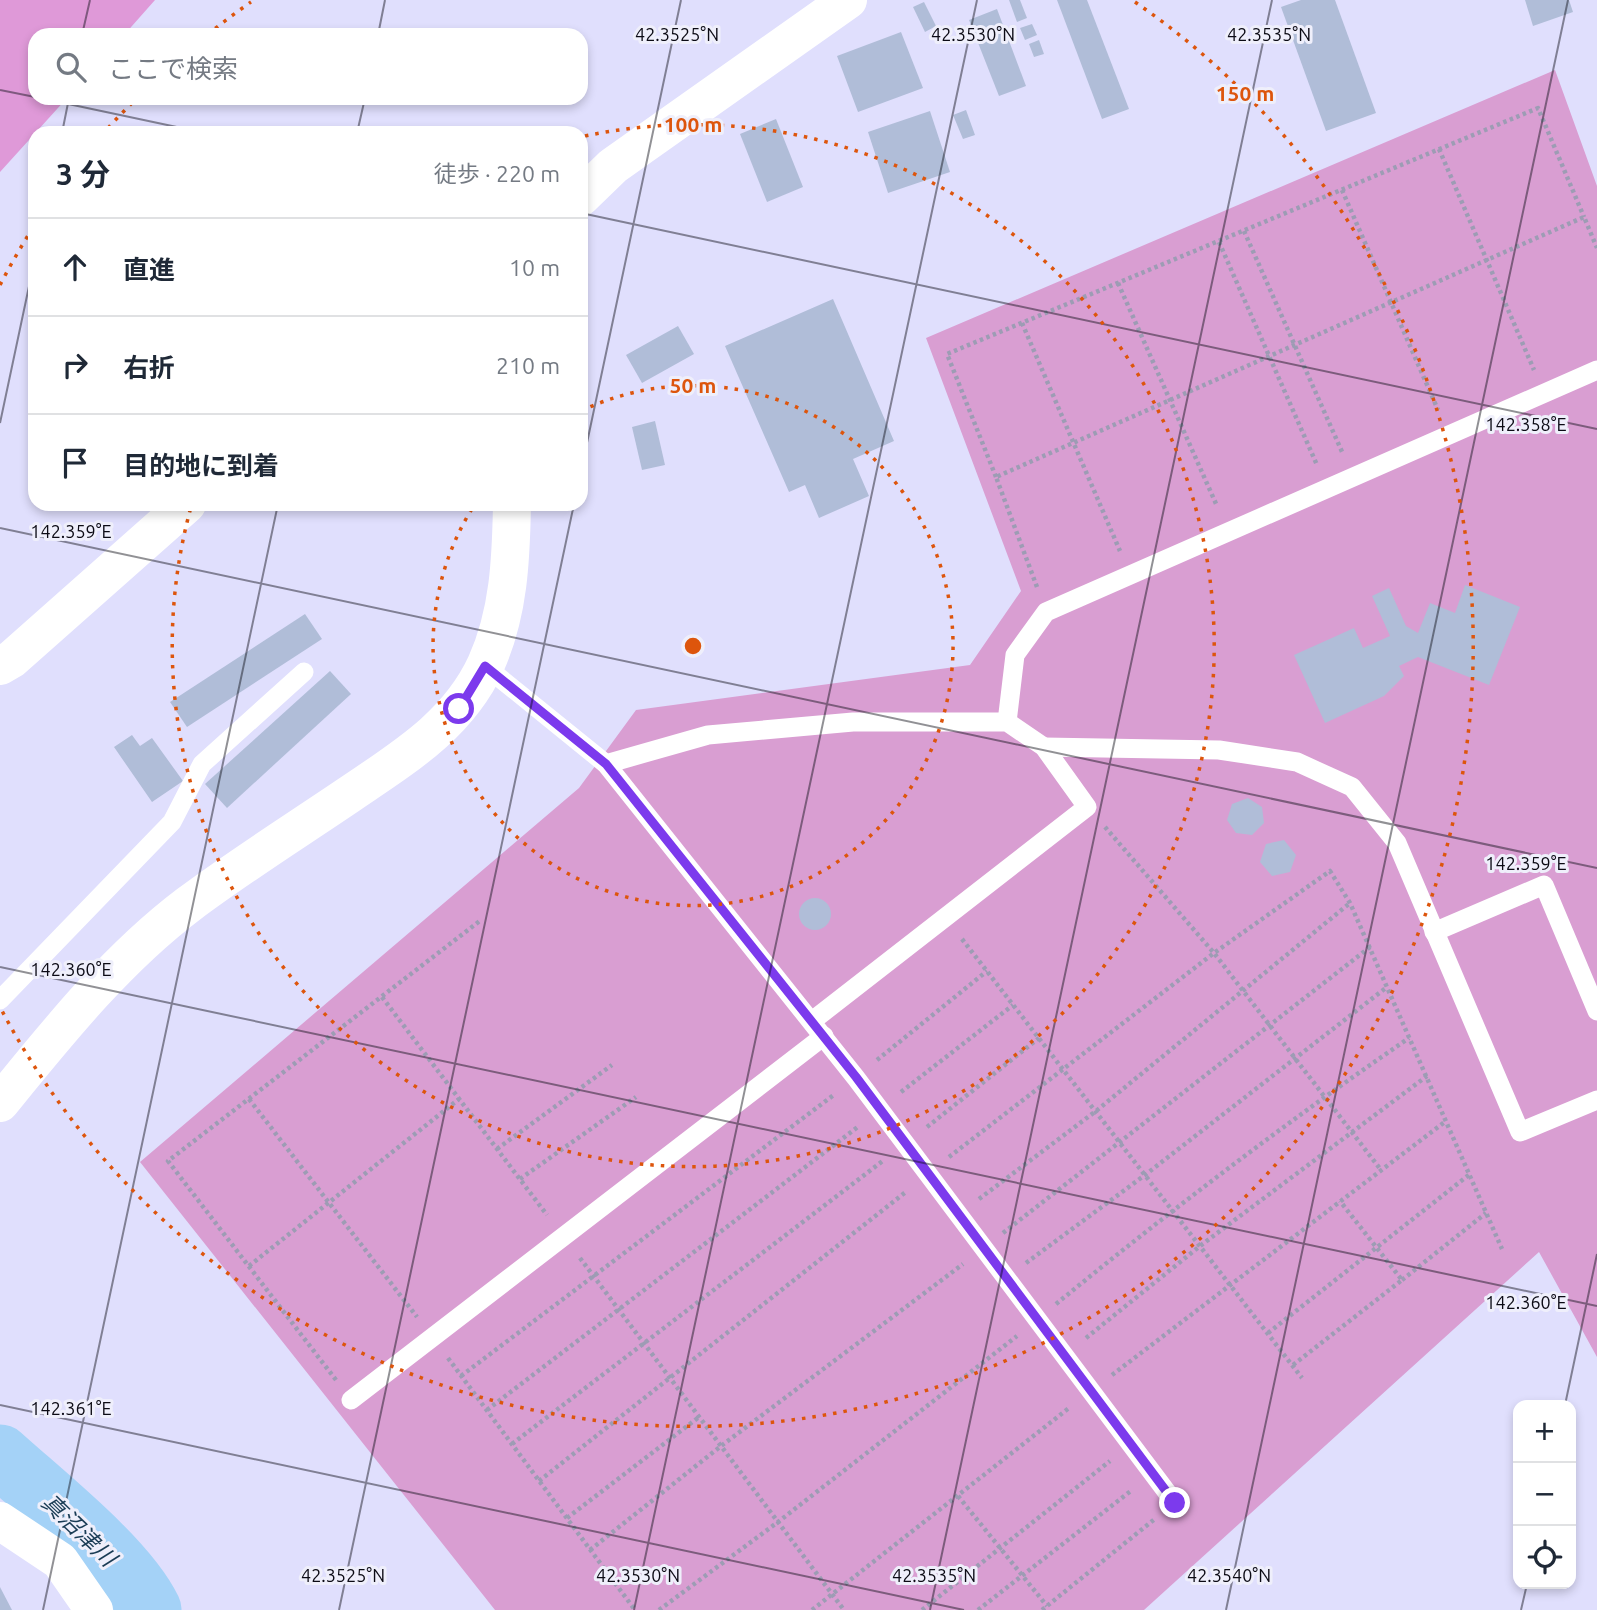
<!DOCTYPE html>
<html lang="ja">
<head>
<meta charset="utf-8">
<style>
	:root { --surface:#fff; --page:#f6f6f7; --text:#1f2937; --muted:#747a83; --line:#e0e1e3 }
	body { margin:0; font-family:Ubuntu,"Noto Sans JP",sans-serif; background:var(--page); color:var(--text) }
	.controls { position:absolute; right:21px; bottom:21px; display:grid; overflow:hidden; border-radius:14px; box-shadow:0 4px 10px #0003 }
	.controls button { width:63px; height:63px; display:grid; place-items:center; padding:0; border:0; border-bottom:2px solid var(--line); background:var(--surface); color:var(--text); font:35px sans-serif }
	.stop { position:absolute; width:21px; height:21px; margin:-16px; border:5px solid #7c3aed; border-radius:50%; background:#fff }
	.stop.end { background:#7c3aed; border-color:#fff; box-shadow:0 2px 7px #0008 }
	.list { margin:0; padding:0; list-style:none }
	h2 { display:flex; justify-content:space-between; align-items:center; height:91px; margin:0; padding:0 28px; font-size:30px }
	h2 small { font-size:23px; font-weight:400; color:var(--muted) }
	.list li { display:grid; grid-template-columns:46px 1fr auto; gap:21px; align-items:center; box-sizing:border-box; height:98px; padding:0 28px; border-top:2px solid var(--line) }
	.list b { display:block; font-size:26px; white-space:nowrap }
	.list em { font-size:23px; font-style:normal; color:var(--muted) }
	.icon { flex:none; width:38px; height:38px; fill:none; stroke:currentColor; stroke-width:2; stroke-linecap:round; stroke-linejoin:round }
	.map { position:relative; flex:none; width:1597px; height:1610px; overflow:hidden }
	.search { position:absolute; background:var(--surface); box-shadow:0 4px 10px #0003; left:28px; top:28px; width:560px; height:77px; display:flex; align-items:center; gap:18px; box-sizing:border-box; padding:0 24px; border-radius:21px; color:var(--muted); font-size:26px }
	.panel { position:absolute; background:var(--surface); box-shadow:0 4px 10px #0003; left:28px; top:126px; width:560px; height:385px; border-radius:21px }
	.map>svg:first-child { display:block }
	.green { fill:#d99ed2 }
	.forest { fill:#df99d8 }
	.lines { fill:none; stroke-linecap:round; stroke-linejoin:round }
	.river { stroke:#a4d2f7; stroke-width:63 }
	.building { fill:#b0bdd8 }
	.path { stroke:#9d9cb4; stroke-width:4.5; stroke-dasharray:3.5 3.5; stroke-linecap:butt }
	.lane { stroke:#fff; stroke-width:19 }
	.street { stroke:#fff; stroke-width:38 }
	.secondary { stroke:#fff; stroke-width:38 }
	.route { stroke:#7c3aed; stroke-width:9 }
	.ticks { fill:none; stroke:#0b0a14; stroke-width:2; stroke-opacity:0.45 }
	.ring { fill:none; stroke:#dd550c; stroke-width:3.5; stroke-dasharray:3.5 7 }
	.labels { text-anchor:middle; stroke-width:6; stroke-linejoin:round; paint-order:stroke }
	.water-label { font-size:23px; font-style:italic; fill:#1a3c55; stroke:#efeffb }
	.ticks-label { font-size:18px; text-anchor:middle; fill:#0b0a14; stroke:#efeffb; stroke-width:6; stroke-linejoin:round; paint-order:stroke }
	.centre { fill:#dd550c; stroke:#efeffb; stroke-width:3.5 }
	.ring-label { font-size:21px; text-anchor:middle; font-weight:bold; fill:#dd550c; stroke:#efeffb; stroke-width:6; stroke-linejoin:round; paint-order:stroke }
</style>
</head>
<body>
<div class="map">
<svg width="1597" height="1610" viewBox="0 0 1597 1610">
	<rect width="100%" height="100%" fill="#e0dffd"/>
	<!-- green -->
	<path class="green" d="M1555 70 1597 186V1357L1539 1252 1144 1610H495L140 1162 579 788 636 710 970 665 1021 591 926 338Z"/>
	<!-- forest -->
	<path class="forest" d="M0 0H155L124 35H35V98H67L0 172Z"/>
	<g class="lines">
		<!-- river -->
		<path class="river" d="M0 1456C43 1495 126 1560 150 1610"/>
	</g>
	<!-- building -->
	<g class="building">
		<path d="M1009 0H1020L1027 18 1017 22Z"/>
		<path d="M1057 0H1087L1129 109 1102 119Z"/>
		<path d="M1301 0H1335L1376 113 1326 131 1281 7Z"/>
		<path d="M1525 0H1569L1573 12 1533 26Z"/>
		<path d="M924 2 936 26 925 32 913 7Z"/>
		<path d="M997 9 1026 86 999 96 969 20Z"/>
		<path d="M1032 24 1037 35 1025 40 1020 28Z"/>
		<path d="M901 32 923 88 858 112 837 56Z"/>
		<path d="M1039 40 1044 54 1034 57 1029 44Z"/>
		<path d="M966 110 975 135 963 139 953 115Z"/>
		<path d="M930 111 950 172 888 193 868 132Z"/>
		<path d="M776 119 803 187 767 202 740 134Z"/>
		<path d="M833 299 894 441 853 459 869 496 819 518 805 485 789 492 725 346Z"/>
		<path d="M678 326 694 354 642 383 626 355Z"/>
		<path d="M655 421 665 465 642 470 632 427Z"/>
		<path d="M1465 585 1520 607 1489 685 1418 657 1399 666 1404 676 1384 696 1325 723 1294 655 1354 628 1363 648 1390 636 1372 596 1389 588 1406 626 1418 633 1430 603 1455 613Z"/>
		<path d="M305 614 322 639 187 727 170 702Z"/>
		<path d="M330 671 351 694 227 808 205 784Z"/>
		<path d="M132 735 140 746 152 738 183 781 152 802 114 747Z"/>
		<path d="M1248 798 1262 807 1264 823 1252 835 1236 833 1227 820 1232 804Z"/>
		<path d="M1284 840 1296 855 1290 872 1272 876 1260 862 1266 844Z"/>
		<circle cx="815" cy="914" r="16"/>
		<path d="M0 1587 12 1610H0Z"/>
	</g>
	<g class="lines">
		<!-- path -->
		<g class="path">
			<path d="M1439 149 1534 370"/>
			<path d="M1342 190 1438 410"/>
			<path d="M1244 231 1343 454"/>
			<path d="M1219 242 1317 465"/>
			<path d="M1118 283 1217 506"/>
			<path d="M1022 323 1120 551"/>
			<path d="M996 477 947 354 1538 108 1584 217"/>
			<path d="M1037 587 996 477 1584 217 1597 248"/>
			<path d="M1105 827 1214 953 1381 1170"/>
			<path d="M962 939 1302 1378"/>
			<path d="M382 997 547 1215"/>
			<path d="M877 1060 987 971"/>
			<path d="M901 1092 1013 1005"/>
			<path d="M249 1099 417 1317"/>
			<path d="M927 1127 1039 1038"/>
			<path d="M497 1149 612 1065"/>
			<path d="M949 1157 1214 953 1330 871 1350 903 1502 1249"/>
			<path d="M520 1179 636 1097"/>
			<path d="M979 1199 1096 1111 1350 903"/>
			<path d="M1003 1233 1370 947"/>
			<path d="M580 1258 844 1610"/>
			<path d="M1026 1263 1145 1175 1387 987"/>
			<path d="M249 1266 459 1099"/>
			<path d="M1402 1280 1486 1213"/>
			<path d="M1056 1304C1171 1210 1288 1121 1409 1038"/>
			<path d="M1268 1333 1470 1174"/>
			<path d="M1086 1338 1200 1246 1427 1076"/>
			<path d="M448 1358 635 1610"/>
			<path d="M1293 1365 1402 1280 1340 1201"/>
			<path d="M1112 1375 1446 1121"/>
			<path d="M461 1376 835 1094"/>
			<path d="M336 1380 168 1161 481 920"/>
			<path d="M487 1410 859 1126"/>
			<path d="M512 1444 884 1160"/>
			<path d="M539 1481 907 1191"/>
			<path d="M958 1496 1047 1606"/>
			<path d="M567 1518 699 1417"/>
			<path d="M590 1550 721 1446 963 1264"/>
			<path d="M659 1610 778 1522 1017 1336"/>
			<path d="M812 1610 1069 1408"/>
			<path d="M922 1610 1110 1461"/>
			<path d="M978 1610 1132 1490"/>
			<path d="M1042 1610 1156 1518"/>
		</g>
		<!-- lane -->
		<g class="lane">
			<path d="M485 666 606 764 856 1078 1175 1503"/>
			<path d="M1007 722 1015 655 1046 612 1597 370"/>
			<path d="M1044 747 1219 750 1297 762 1352 787 1397 843 1520 1132 1597 1100"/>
			<path d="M606 764 708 735 853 722H1007L1044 747 1087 807 812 1021"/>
			<path d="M1434 932 1544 885 1597 1011"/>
			<path d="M0 1000 172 822 202 764 304 672"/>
			<path d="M351 1400 824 1036"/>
		</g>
		<!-- street -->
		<g class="street">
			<path d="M0 666 12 659 187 504"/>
			<path d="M0 1521 60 1561 94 1610"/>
		</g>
		<!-- secondary -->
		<g class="secondary">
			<path d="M581 197 613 166 848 0"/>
			<path d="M0 1103C57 1033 116 959 189 904 241 865 297 830 350 794 403 758 458 725 486 664 509 613 511 559 512 504"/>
		</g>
	</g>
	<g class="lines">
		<!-- route -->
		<path class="route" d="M459 709 485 666 606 764 856 1077 1175 1503"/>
	</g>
	<!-- ticks -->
	<path class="ticks" d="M82 35 90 0M378 35 385 0M0 90 35 97M40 98 205 133M62 133 69 98M357 133 365 98M581 213 1597 429M0 423 35 258M581 471 681 0M0 528 1597 868M0 967 1597 1306M0 1405 964 1610M1565 1405 1597 1254M43 1610 278 504M339 1610 574 504M634 1610 977 0M930 1610 1272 0M1226 1610 1568 0M1521 1610 1527 1584"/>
	<!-- distance rings -->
	<g class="ring">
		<path d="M581 411A260 260 0 1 1 475 504"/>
		<path d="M585 136A521 521 0 1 1 191 507"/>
		<path d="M0 285A781 781 0 0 1 34 226M108 128A781 781 0 0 1 136 99M207 35A781 781 0 0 1 251 2M1135 2A781 781 0 1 1 0 1007"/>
	</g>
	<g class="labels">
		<!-- water labels -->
		<g class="water-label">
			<text transform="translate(79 1530) rotate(44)" y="8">真沼津川</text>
		</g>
	</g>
	<g class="ticks-label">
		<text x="677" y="41">42.3525°N</text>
		<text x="973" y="41">42.3530°N</text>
		<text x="1269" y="41">42.3535°N</text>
		<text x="1526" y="431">142.358°E</text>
		<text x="71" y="538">142.359°E</text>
		<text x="1526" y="870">142.359°E</text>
		<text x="71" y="976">142.360°E</text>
		<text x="1526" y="1309">142.360°E</text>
		<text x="71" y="1415">142.361°E</text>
		<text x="343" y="1582">42.3525°N</text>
		<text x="638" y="1582">42.3530°N</text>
		<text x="934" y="1582">42.3535°N</text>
		<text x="1229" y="1582">42.3540°N</text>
	</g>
	<circle cx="693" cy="646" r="10" class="centre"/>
	<g class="ring-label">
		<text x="1245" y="101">150 m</text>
		<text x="693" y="132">100 m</text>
		<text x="693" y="393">50 m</text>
	</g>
</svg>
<div class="controls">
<button>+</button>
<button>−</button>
<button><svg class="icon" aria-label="locate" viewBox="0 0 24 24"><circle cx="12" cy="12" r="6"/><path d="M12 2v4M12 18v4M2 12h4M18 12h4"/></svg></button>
</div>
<div class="stop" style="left:459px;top:709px"></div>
<div class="stop end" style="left:1175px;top:1503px"></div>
<div class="search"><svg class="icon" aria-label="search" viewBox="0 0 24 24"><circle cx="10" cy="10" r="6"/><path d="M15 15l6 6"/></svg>ここで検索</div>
<section class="panel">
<h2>3 分<small>徒歩 · 220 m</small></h2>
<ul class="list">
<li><svg class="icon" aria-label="ahead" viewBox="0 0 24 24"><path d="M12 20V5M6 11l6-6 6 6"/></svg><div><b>直進</b></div><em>10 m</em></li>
<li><svg class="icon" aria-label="right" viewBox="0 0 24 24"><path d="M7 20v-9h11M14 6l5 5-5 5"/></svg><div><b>右折</b></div><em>210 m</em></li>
<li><svg class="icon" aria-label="arrive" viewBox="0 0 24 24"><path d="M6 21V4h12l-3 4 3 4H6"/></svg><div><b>目的地に到着</b></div></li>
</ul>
</section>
</div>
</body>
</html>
